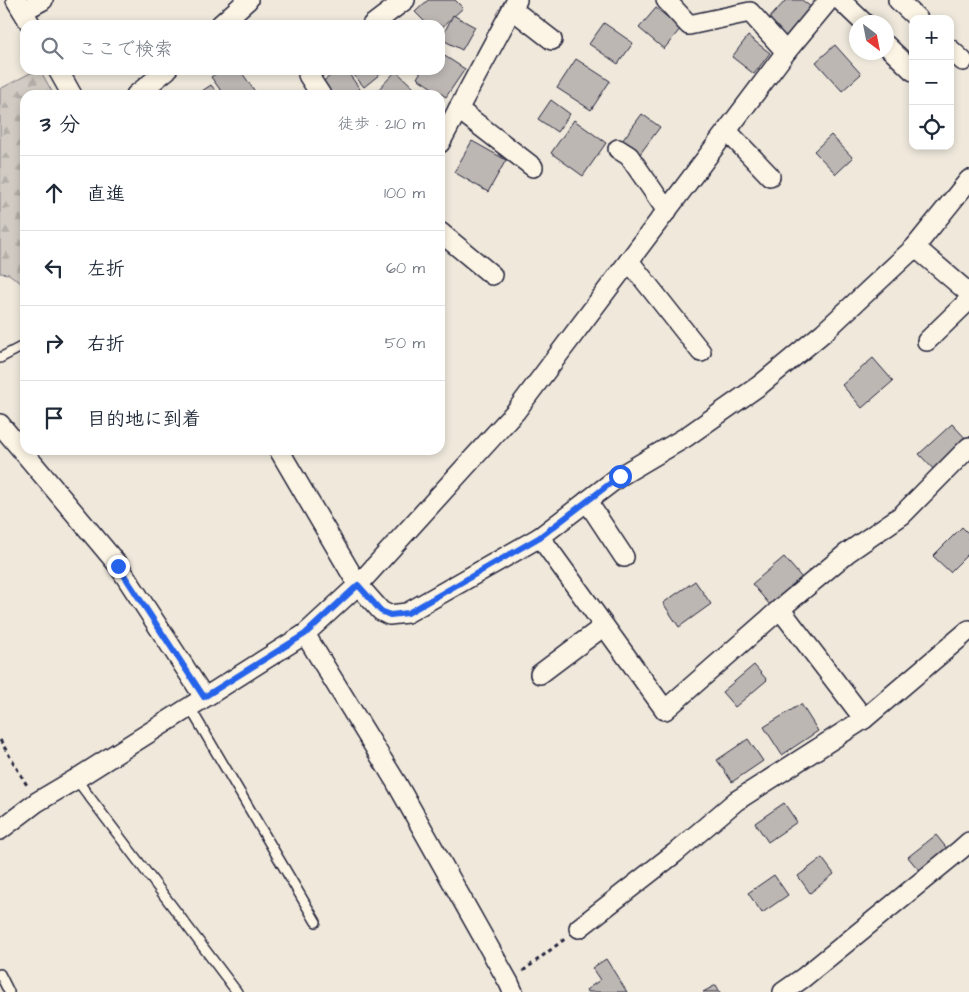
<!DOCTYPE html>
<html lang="ja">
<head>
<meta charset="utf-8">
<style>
	:root { --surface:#fff; --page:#f6f6f7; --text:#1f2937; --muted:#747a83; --line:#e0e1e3 }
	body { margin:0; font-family:"Architects Daughter","Klee One",sans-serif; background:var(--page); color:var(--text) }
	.controls { position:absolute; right:15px; top:15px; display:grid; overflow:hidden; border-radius:10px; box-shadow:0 2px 8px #0003 }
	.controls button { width:45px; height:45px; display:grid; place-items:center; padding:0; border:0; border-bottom:1px solid var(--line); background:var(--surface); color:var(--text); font:25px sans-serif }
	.compass { position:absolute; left:849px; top:15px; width:45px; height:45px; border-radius:50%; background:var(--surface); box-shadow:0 2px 8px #0003; rotate:148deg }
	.stop { position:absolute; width:15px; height:15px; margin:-11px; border:4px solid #2563eb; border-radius:50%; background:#fff }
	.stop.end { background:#2563eb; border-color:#fff; box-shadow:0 1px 5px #0008 }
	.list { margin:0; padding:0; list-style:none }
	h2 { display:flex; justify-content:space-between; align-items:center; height:65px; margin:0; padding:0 20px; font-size:21px }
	h2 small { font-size:16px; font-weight:400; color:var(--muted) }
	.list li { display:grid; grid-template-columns:32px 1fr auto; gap:15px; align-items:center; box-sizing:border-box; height:75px; padding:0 20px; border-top:1px solid var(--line) }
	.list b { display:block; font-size:19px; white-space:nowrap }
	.list em { font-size:16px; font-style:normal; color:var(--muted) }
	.icon { flex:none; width:28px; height:28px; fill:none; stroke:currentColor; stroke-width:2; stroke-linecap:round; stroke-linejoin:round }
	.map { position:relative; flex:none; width:969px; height:992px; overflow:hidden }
	.search { position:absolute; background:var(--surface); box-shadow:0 2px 8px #0003; left:20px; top:20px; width:425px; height:55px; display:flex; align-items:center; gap:12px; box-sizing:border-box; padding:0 18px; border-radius:15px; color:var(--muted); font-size:19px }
	.panel { position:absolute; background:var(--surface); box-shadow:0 2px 8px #0003; left:20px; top:90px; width:425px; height:365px; border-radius:15px }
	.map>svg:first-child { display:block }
	.forest { fill:url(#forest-firs); stroke:#7a767f }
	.building { fill:#bcb7b3; stroke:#22223b }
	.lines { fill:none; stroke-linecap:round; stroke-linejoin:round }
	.lane-casing { stroke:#22223b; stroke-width:12 }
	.street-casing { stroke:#22223b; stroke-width:22 }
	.path { stroke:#22223b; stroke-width:3; stroke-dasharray:4 4; stroke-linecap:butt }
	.lane { stroke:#fcf5e5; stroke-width:9 }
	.street { stroke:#fcf5e5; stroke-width:19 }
	.route { stroke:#2563eb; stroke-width:6 }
</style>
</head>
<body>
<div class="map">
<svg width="969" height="992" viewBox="0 0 969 992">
	<defs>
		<pattern id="forest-firs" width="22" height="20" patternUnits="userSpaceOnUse" patternTransform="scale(1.25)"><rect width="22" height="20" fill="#d1cbc3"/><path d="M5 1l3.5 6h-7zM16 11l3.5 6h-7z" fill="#b3aea8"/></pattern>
	</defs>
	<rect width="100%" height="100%" fill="#efe8db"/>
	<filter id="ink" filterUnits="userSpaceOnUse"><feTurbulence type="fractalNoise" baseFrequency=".02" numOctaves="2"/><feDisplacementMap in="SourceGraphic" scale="10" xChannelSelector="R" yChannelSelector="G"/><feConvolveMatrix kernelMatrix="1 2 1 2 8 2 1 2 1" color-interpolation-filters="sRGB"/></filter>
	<g filter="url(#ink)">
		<!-- forest -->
		<path class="forest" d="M36 70H40L54 95H25V286L9 274 0 273V89Z"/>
		<!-- building -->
		<g class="building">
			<path d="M428 0H455L463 8 440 29V25H428L415 12Z"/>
			<path d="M786 0H802L812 8 785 39 766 22Z"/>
			<path d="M656 8 681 28 664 49 639 28Z"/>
			<path d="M453 15 475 27 462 50 441 39Z"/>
			<path d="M604 23 633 43 618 64 589 44Z"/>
			<path d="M748 36 770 53 754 74 732 57Z"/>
			<path d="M835 45 861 74 842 91 816 62Z"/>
			<path d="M440 53 465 69 446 97 417 78 422 70H440Z"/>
			<path d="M576 59 610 81 591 110 557 88Z"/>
			<path d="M221 70H240L256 93 253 95H224L211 77Z"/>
			<path d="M338 70H346L360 89 352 95H330L321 83Z"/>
			<path d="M350 70H385L364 87Z"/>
			<path d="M396 71 415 89 410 95H373Z"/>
			<path d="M211 85 219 95H196Z"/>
			<path d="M551 100 570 114 557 132 538 119Z"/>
			<path d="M642 114 660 127 640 154 622 141Z"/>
			<path d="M574 120 606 143 583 176 551 153Z"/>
			<path d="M831 135 853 158 836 174 814 151Z"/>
			<path d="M472 141 506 160 488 192 454 172Z"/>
			<path d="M873 358 893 381 862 408 842 385Z"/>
			<path d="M952 424 969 442 936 472 919 454Z"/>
			<path d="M962 527 969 534V553L950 572 933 556Z"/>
			<path d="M784 557 802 578 770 605 752 584Z"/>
			<path d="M695 581 711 604 679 627 663 603Z"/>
			<path d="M754 665 767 680 735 707 722 692Z"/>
			<path d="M801 704 818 731 782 755 764 727Z"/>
			<path d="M748 739 763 761 732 782 717 760Z"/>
			<path d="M784 803 797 822 768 842 755 823Z"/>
			<path d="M936 835 949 851 921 873 908 857Z"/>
			<path d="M822 858 834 874 810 893 798 876Z"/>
			<path d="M774 875 788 895 762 913 748 893Z"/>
			<path d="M606 959 627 992H587L586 990 600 980 592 968Z"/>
			<path d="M716 985 720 992H703Z"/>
		</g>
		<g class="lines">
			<defs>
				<g id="lane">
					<path d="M0 358 25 345"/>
					<path d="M189 706 316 922"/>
					<path d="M76 779 237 992"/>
					<path d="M0 974 9 992"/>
				</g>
				<g id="street">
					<path d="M16 0 31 25"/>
					<path d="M666 0 689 25 750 12 786 52"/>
					<path d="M840 0 863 22"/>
					<path d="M898 0 918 19"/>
					<path d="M512 9 552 40"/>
					<path d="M23 11 43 0"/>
					<path d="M220 25 248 0"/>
					<path d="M372 25 405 0"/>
					<path d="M886 45 913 71"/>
					<path d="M950 49 963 61"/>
					<path d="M58 70 72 95"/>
					<path d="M314 70 308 75 321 95"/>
					<path d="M136 95 167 70"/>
					<path d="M458 109 533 167"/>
					<path d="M727 131 770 176"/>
					<path d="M440 143 517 0"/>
					<path d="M618 149 629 156 667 211"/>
					<path d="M440 232 492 275"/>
					<path d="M915 247 969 293"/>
					<path d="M629 261 701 352"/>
					<path d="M927 341 969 300"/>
					<path d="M0 424 118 565 204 697"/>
					<path d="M279 450 358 585 381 611 389 615 407 613 540 537 620 476 686 437 760 385 824 332 915 247 969 180"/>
					<path d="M587 501 624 557"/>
					<path d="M540 537 665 710 780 609 847 553 902 515 969 447"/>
					<path d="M780 609 864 719"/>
					<path d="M305 634 396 782 509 983 513 992"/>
					<path d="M540 674 604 626"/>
					<path d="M0 830 37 802 76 779 305 634 358 585 516 411 786 52 829 0"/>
					<path d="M579 928 675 853 736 801 864 719 969 630"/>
					<path d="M783 992 803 978 960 850 969 842"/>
				</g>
			</defs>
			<!-- lane casing -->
			<use href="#lane" class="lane-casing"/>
			<!-- street casing -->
			<use href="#street" class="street-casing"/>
			<!-- path -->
			<g class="path">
				<path d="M0 740 28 787"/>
				<path d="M523 971 566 938"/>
			</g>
			<!-- lane -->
			<use href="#lane" class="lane"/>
			<!-- street -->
			<use href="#street" class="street"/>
		</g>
	</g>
	<g class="lines" filter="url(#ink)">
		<!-- route -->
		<path class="route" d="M118 566 204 697 305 634 358 585 381 611 390 615 408 613 540 537 620 476"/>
	</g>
</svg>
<div class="controls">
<button>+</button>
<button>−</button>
<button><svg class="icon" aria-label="locate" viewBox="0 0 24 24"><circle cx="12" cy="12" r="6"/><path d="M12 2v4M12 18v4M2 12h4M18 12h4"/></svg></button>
</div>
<svg class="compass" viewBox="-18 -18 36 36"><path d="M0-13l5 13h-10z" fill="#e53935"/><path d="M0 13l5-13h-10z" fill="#747a83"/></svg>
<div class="stop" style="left:620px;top:476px"></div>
<div class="stop end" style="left:118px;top:566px"></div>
<div class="search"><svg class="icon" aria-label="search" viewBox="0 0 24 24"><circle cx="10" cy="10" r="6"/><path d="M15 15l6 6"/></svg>ここで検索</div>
<section class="panel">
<h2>3 分<small>徒歩 · 210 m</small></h2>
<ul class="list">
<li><svg class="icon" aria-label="ahead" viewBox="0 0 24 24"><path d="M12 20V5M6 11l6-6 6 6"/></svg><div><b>直進</b></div><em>100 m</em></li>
<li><svg class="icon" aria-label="left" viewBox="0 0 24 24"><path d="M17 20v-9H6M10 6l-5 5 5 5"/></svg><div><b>左折</b></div><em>60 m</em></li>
<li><svg class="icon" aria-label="right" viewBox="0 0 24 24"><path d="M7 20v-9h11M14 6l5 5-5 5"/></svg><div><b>右折</b></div><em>50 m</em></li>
<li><svg class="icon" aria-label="arrive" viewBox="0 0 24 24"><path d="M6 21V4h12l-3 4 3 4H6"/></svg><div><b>目的地に到着</b></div></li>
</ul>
</section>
</div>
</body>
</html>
